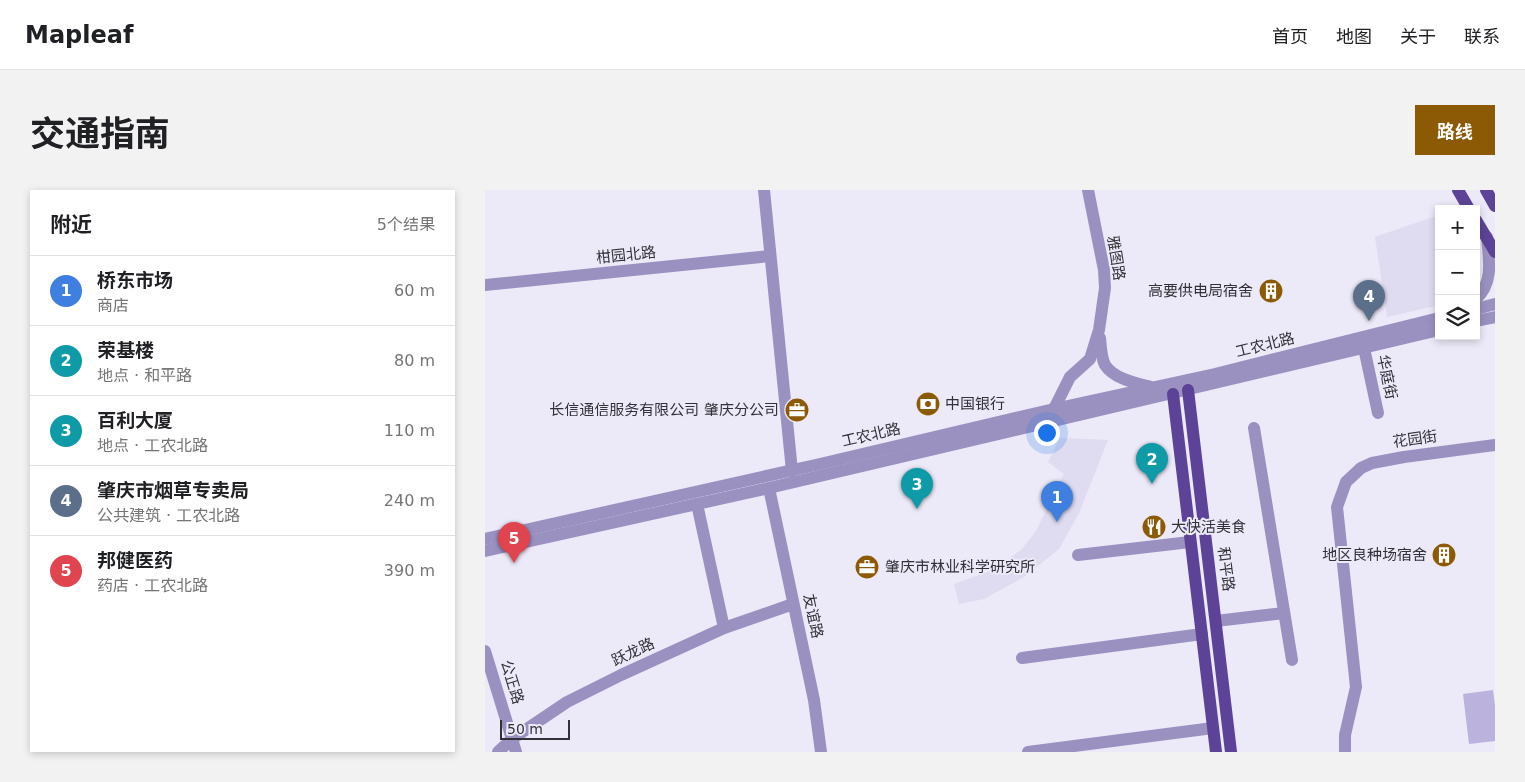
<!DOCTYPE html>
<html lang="zh">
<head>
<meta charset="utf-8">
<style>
	:root { --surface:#fff; --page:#f2f2f2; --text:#202124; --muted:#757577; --line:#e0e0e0; --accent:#8c5904 }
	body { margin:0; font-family:"DejaVu Sans","Noto Sans SC",sans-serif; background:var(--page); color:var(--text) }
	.controls { position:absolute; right:15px; top:15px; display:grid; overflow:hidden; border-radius:0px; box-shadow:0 2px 8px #0003 }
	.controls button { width:45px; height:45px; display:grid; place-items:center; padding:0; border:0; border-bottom:1px solid var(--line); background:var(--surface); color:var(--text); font:25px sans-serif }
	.scale { position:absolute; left:15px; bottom:12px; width:70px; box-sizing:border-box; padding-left:5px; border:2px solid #323137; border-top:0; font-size:14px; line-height:18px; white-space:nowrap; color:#323137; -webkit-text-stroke:4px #ece9f8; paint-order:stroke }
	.you { position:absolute; left:561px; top:242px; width:18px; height:18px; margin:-12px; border:4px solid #fff; border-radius:50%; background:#1a73e8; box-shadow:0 0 0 8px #1a73e833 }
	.badge { display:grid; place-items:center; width:32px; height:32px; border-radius:50%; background:var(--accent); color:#fff; font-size:16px; font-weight:700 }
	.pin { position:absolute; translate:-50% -41px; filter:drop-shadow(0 1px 2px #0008) }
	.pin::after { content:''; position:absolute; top:26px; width:18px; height:15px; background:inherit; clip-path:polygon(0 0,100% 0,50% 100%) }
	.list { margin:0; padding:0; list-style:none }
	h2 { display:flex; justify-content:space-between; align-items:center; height:65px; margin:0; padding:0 20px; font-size:21px }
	h2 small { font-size:16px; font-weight:400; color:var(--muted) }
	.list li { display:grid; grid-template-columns:32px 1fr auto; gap:15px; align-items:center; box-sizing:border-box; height:70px; padding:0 20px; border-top:1px solid var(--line) }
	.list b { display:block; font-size:19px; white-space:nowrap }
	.list p { margin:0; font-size:16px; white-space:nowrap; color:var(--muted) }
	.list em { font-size:16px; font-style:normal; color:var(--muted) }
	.icon { flex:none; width:28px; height:28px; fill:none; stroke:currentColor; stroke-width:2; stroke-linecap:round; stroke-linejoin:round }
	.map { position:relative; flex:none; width:1010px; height:562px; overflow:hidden; border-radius:0px }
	header { display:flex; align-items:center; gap:30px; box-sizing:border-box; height:70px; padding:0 25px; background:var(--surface); border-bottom:1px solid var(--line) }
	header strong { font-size:24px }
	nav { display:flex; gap:28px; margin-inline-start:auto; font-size:18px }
	.intro { display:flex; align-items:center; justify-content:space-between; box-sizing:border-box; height:120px; padding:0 30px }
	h1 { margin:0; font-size:35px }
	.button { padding:12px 22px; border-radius:0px; background:var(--accent); color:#fff; font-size:18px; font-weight:700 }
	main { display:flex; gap:30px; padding:0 30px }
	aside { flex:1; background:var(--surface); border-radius:0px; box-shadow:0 2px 8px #0003 }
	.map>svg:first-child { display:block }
	.built { fill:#dfdbf1 }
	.pitch { fill:#bbb2de }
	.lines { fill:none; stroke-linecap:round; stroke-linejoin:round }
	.minor { stroke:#9b91c1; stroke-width:12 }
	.major { stroke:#5c4397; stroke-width:12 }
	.labels { text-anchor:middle; stroke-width:4; stroke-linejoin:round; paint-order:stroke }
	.street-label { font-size:15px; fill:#323137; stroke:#ece9f8 }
	.poi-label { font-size:15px; fill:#323137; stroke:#ece9f8; text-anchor:end }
</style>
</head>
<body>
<header>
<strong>Mapleaf</strong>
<nav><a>首页</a><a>地图</a><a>关于</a><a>联系</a></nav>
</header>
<div class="intro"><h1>交通指南</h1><a class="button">路线</a></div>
<main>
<aside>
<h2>附近<small>5个结果</small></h2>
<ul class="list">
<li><span class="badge" style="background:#3f7fe0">1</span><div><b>桥东市场</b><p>商店</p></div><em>60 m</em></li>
<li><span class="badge" style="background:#0f9aa8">2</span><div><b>荣基楼</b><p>地点 · 和平路</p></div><em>80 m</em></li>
<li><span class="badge" style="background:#0f9aa8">3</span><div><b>百利大厦</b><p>地点 · 工农北路</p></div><em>110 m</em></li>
<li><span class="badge" style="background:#5c6f8a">4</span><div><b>肇庆市烟草专卖局</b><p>公共建筑 · 工农北路</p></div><em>240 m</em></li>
<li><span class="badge" style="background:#e0444e">5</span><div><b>邦健医药</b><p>药店 · 工农北路</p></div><em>390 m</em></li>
</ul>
</aside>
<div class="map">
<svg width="1010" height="562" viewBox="0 0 1010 562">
	<rect width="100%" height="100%" fill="#ece9f8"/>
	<!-- built -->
	<g class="built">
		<path d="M954 25V115L902 127 890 47Z"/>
		<path d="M575 248 623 250 594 323 574 359 539 387 499 409 474 414 469 394 508 380 536 360 551 341 579 284 563 272Z"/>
	</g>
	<!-- pitch -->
	<path class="pitch" d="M1008 500 1010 516V551L984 554 978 504Z"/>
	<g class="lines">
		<!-- minor -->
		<g class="minor">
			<path d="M279 0 307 281"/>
			<path d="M0 95 285 66"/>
			<path d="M991 109C1009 93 1004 69 1002 47"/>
			<path d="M991 119 1010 114"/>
			<path d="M991 131 1010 127"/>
			<path d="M615 148C616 157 616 167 620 175 629 189 651 193 666 197"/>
			<path d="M879 158 893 223"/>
			<path d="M569 219 585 187 605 169 614 140 620 98 619 80 603 0"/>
			<path d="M769 238 807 470"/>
			<path d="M284 298 329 510 336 562"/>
			<path d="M212 314 239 438"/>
			<path d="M0 349 335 274 569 219 730 184 954 128"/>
			<path d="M0 361 284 298 954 140"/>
			<path d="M593 365 705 352"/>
			<path d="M731 431 799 423"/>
			<path d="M0 461 31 562"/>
			<path d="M537 468 717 444"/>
			<path d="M13 562 27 549 82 512 136 485 239 438 308 414"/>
			<path d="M543 562 728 538"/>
			<path d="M860 562V545L871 497 852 317 861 292 876 278 887 273 919 267 1010 255"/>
		</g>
		<!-- major -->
		<g class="major">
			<path d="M973 0 984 19"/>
			<path d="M1001 0 1010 16"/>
			<path d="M991 30 1010 62"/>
			<path d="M703 200 746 562"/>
			<path d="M688 204 731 562"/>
		</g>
	</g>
	<!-- icons -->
	<defs>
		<symbol id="building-disc" viewBox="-11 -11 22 22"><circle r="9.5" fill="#8c5904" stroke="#ece9f8"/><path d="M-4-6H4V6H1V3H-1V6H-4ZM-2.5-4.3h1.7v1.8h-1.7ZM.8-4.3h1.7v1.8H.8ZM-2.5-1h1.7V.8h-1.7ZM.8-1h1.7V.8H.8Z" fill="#fff"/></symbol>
		<symbol id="bank-disc" viewBox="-11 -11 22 22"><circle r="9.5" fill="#8c5904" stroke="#ece9f8"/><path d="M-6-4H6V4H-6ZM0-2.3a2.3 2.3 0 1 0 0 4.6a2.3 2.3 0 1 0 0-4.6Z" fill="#fff"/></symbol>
		<symbol id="office-disc" viewBox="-11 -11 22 22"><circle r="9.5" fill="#8c5904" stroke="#ece9f8"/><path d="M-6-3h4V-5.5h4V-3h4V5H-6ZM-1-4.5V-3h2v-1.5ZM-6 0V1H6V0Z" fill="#fff"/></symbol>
		<symbol id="restaurant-disc" viewBox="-11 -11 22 22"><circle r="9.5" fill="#8c5904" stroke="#ece9f8"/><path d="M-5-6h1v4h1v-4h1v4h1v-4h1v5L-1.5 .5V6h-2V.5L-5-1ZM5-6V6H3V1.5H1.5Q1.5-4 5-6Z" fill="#fff"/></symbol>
	</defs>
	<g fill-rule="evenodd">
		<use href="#building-disc" x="772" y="87" width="28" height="28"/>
		<use href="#bank-disc" x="429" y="200" width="28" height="28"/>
		<use href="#office-disc" x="298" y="206" width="28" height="28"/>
		<use href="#restaurant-disc" x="655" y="323" width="28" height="28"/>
		<use href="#building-disc" x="945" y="351" width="28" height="28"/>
		<use href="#office-disc" x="368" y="363" width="28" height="28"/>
	</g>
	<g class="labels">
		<!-- street labels -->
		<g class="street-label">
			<text transform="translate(141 65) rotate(-6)" y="5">柑园北路</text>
			<text transform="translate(631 68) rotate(81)" y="5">雅图路</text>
			<text transform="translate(780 155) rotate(-14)" y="5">工农北路</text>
			<text transform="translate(902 187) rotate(78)" y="5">华庭街</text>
			<text transform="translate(386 245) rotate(-13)" y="5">工农北路</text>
			<text transform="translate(930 249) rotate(-8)" y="5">花园街</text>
			<text transform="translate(741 379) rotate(83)" y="5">和平路</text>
			<text transform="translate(328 426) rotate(78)" y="5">友谊路</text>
			<text transform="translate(148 462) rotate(-25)" y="5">跃龙路</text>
			<text transform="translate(27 492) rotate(73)" y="5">公正路</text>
		</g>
		<!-- poi labels -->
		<g class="poi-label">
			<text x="768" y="106">高要供电局宿舍</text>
			<text x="460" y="219" text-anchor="start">中国银行</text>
			<text x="294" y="225">长信通信服务有限公司 肇庆分公司</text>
			<text x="686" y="342" text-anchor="start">大快活美食</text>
			<text x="942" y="370">地区良种场宿舍</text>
			<text x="400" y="382" text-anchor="start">肇庆市林业科学研究所</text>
		</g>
	</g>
</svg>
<div class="controls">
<button>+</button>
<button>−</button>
<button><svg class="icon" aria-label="layers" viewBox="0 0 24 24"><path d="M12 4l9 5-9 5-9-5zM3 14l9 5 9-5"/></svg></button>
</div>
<div class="scale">50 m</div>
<div class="you"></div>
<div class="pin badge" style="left:572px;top:332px;background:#3f7fe0">1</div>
<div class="pin badge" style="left:667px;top:294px;background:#0f9aa8">2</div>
<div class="pin badge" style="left:432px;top:319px;background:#0f9aa8">3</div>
<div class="pin badge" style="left:884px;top:131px;background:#5c6f8a">4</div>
<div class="pin badge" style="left:29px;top:373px;background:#e0444e">5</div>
</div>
</main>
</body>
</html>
